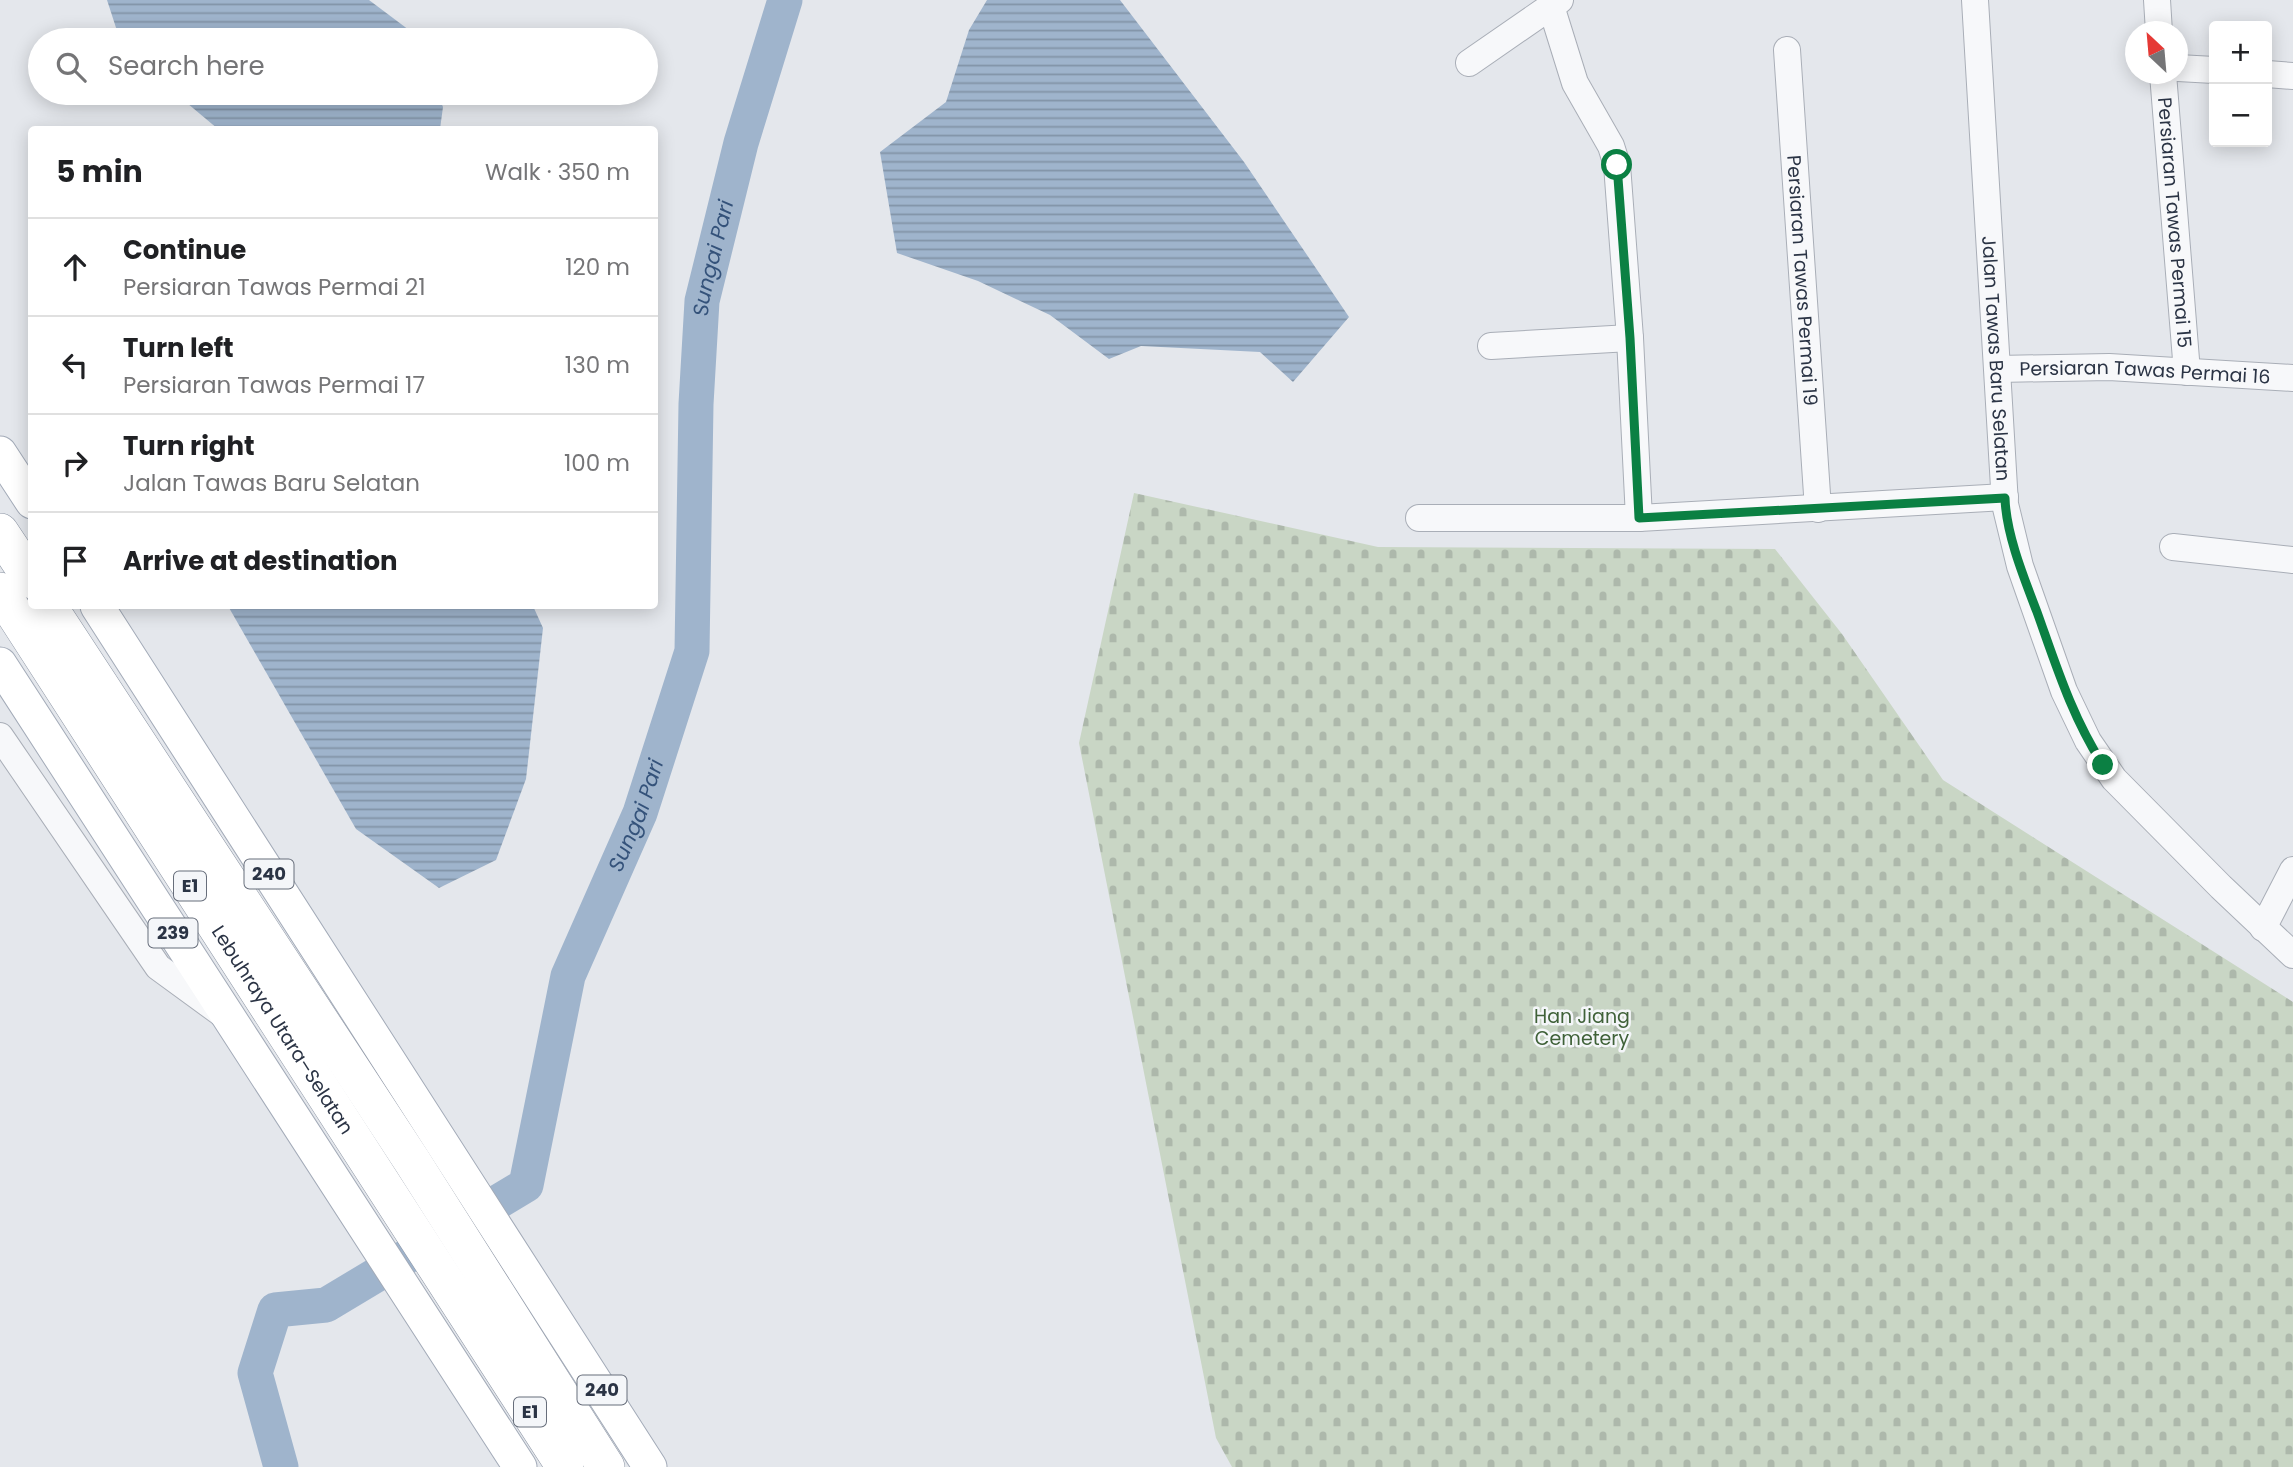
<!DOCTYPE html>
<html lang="en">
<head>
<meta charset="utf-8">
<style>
	:root { --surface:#fff; --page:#f6f6f6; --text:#202124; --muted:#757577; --line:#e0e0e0 }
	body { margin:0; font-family:Poppins,sans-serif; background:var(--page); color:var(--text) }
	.controls { position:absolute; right:21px; top:21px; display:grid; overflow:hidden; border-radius:7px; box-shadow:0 4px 18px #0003 }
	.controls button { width:63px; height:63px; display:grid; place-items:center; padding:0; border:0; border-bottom:2px solid var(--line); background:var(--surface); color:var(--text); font:35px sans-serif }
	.compass { position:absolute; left:2125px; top:21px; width:63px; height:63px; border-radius:50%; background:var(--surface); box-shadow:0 4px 18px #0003; rotate:334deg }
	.stop { position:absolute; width:21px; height:21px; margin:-16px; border:5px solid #0b8043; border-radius:50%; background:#fff }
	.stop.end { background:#0b8043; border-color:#fff; box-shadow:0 2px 7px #0008 }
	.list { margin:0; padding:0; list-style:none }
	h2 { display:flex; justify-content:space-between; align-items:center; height:91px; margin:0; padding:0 28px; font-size:30px }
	h2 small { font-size:23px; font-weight:400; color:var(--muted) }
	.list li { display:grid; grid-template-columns:46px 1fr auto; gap:21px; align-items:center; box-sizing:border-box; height:98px; padding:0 28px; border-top:2px solid var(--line) }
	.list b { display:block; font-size:26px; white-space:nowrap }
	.list p { margin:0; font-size:23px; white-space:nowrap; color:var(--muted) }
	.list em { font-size:23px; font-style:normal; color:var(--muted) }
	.icon { flex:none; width:38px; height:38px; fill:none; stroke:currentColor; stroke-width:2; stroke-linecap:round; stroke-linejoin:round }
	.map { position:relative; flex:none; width:2293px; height:1467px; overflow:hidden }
	.search { position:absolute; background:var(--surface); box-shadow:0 4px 18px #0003; left:28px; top:28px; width:630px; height:77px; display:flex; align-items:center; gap:18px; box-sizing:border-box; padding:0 24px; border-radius:38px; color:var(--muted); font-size:26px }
	.panel { position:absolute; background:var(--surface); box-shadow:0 4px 18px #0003; left:28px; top:126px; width:630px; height:483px; border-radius:7px }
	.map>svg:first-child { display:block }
	.cemetery { fill:url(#cemetery-stones) }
	.water { fill:url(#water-rules) }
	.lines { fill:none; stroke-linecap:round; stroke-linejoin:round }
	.river { stroke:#9fb4cc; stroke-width:35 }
	.minor-casing { stroke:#a9aeb7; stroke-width:28 }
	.major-casing { stroke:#a3abb8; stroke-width:35 }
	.highway-casing { stroke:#8b94a3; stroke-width:38 }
	.minor { stroke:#f7f8fa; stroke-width:26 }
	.major { stroke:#fff; stroke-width:33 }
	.highway { stroke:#fff; stroke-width:37 }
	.route { stroke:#0b8043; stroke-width:9 }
	.labels { text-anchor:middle; stroke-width:5; stroke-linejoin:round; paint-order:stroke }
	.shield { fill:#f4f6f9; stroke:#676e7b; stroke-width:2 }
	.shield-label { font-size:18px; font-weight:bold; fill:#2b3445 }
	.street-label { font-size:19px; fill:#2b3445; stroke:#f4f6f9 }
	.park-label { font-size:19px; fill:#3f6138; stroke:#f4f6f9 }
	.water-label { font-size:21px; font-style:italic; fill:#34527a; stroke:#f4f6f9 }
</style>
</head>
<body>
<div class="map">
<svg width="2293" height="1467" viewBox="0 0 2293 1467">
	<defs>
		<pattern id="cemetery-stones" width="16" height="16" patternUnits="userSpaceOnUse" patternTransform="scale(1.75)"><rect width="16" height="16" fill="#c9d6c5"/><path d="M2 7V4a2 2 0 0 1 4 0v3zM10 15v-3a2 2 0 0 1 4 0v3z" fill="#adb8ab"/></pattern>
		<pattern id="water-rules" width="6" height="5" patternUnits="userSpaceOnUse" patternTransform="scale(1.75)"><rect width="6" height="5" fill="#9fb4cc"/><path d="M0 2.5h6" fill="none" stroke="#8293a7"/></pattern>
	</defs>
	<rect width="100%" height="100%" fill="#e4e7ec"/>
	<!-- cemetery -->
	<path class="cemetery" d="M1134 493 1378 547 1775 549 1842 634 1943 780 2293 1002V1467H1232L1216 1438 1079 743Z"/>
	<!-- water -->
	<g class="water">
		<path d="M107 0H369L409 30 414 40H120Z"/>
		<path d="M987 0H1120L1244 162 1349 317 1293 382 1260 352 1141 346 1109 359 1050 315 978 281 897 253 880 152 946 102 969 30Z"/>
		<path d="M175 93H437L443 107 440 129H218Z"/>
		<path d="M228 606H533L543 628 526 779 496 860 439 888 356 829Z"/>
	</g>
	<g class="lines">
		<!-- river -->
		<path class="river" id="s1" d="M281 1467 255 1373 275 1310 326 1305 526 1185 568 976 640 813 692 651 696 404 702 301 741 143 785 0"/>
		<defs>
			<g id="minor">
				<path id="s2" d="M1975 0 2005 504 2020 566 2064 691 2088 741 2114 779 2221 887 2293 955"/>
				<path d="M2157 0 2159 32"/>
				<path d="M1551 6 1575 83 1611 146 1617 165 1630 338 1639 518"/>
				<path id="s3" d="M1787 50 1818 509"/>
				<path d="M1469 63 1560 0"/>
				<path d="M2178 68 2214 70"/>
				<path id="s4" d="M2163 74 2187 372"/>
				<path d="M2267 74 2293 76"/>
				<path d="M1491 346 1630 338"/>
				<path id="s5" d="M1998 369 2109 367 2293 378"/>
				<path d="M1419 518H1639L2005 497"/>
				<path d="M2173 547 2293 560"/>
				<path d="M0 736 158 967 221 1013"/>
				<path d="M2263 928 2293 870"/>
			</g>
			<g id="major">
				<path d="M0 453 32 502"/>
				<path d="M97 606 650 1467"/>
				<path d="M0 664 520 1467"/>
			</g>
			<g id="highway">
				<path d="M0 532 32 580"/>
				<path id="s6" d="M0 591 565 1467"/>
				<path d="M48 606 412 1161 606 1467"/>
			</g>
		</defs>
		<!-- minor casing -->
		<use href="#minor" class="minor-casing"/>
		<!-- major casing -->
		<use href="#major" class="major-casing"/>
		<!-- highway casing -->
		<use href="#highway" class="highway-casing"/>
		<!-- minor -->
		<use href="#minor" class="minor"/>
		<!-- major -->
		<use href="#major" class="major"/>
		<!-- highway -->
		<use href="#highway" class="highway"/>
	</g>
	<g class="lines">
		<!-- route -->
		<path class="route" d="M1617 165 1630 338 1639 518 2005 498C2006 534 2024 578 2037 612 2056 665 2072 717 2103 765"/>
	</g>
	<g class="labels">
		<!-- shield labels -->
		<g class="shield">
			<rect x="244.5" y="859.5" width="49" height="29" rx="5"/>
			<rect x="174" y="871.5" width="32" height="29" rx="5"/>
			<rect x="148.5" y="918.5" width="49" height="29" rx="5"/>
			<rect x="577.5" y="1375.5" width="49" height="29" rx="5"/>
			<rect x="514" y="1397.5" width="32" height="29" rx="5"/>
		</g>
		<g class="shield-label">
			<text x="269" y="880">240</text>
			<text x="190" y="892">E1</text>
			<text x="173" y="939">239</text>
			<text x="602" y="1396">240</text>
			<text x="530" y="1418">E1</text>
		</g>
		<!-- street labels -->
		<g class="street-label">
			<text dy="7" stroke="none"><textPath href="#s4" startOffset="149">Persiaran Tawas Permai 15</textPath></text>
			<text dy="7" stroke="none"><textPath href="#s3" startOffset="231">Persiaran Tawas Permai 19</textPath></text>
			<text dy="7" stroke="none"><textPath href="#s2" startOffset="359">Jalan Tawas Baru Selatan</textPath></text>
			<text dy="7" stroke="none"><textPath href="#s5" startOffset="147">Persiaran Tawas Permai 16</textPath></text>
			<text dy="7" stroke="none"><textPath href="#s6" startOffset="522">Lebuhraya Utara–Selatan</textPath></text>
		</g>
		<!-- park labels -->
		<g class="park-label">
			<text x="1582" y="1023">Han Jiang<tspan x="1582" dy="22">Cemetery</tspan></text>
		</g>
		<!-- water labels -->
		<g class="water-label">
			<text dy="7" stroke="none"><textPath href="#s1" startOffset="1404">Sungai Pari</textPath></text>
			<text dy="7" stroke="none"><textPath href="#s1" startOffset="836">Sungai Pari</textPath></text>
		</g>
	</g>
</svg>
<div class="controls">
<button>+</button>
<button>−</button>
</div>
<svg class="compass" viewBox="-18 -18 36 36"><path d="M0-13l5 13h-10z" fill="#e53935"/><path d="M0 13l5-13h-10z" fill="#757577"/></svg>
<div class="stop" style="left:1617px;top:165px"></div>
<div class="stop end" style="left:2103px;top:765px"></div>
<div class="search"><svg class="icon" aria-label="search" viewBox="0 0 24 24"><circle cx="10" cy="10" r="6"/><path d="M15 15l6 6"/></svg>Search here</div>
<section class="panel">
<h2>5 min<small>Walk · 350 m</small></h2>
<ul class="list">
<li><svg class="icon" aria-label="ahead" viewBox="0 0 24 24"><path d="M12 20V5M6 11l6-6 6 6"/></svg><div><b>Continue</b><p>Persiaran Tawas Permai 21</p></div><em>120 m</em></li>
<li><svg class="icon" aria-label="left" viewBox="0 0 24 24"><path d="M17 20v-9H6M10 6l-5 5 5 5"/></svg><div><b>Turn left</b><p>Persiaran Tawas Permai 17</p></div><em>130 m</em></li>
<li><svg class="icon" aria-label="right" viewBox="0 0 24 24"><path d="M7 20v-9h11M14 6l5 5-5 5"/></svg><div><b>Turn right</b><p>Jalan Tawas Baru Selatan</p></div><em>100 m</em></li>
<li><svg class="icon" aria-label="arrive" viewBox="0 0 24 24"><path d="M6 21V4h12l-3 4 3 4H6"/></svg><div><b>Arrive at destination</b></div></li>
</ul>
</section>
</div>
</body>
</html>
